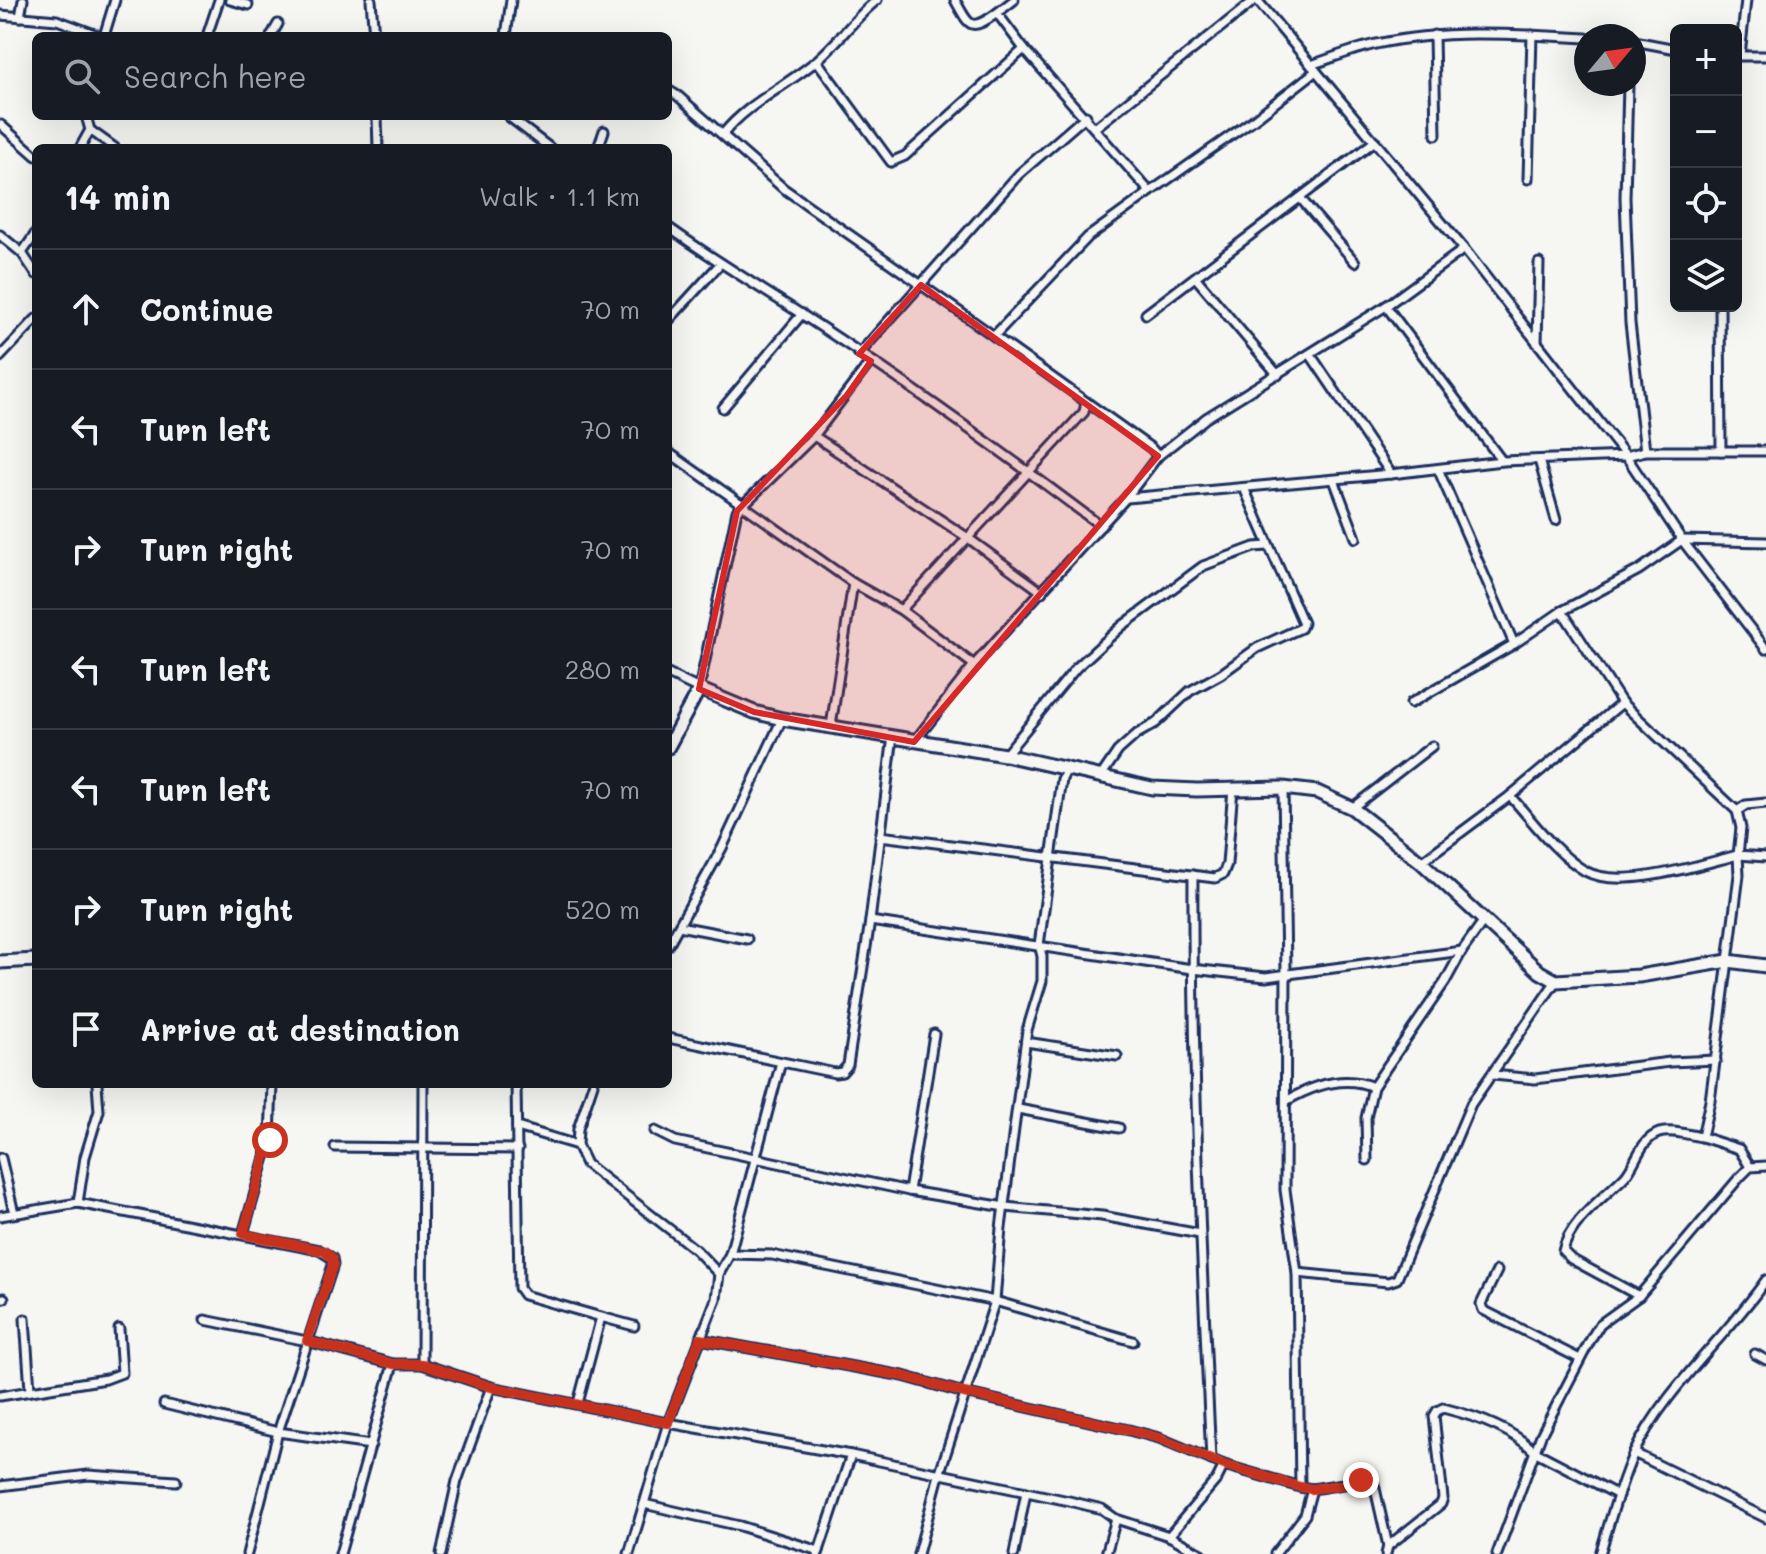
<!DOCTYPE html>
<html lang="en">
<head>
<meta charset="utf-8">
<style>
	:root { --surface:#171b24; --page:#20242c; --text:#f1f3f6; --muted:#9ea1a6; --line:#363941 }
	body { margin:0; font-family:Mali,sans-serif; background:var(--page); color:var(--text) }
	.controls { position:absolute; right:24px; top:24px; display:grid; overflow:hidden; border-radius:12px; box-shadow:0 8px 32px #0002 }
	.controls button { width:72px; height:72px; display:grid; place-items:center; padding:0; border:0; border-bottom:2px solid var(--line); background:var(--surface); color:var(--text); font:40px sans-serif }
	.compass { position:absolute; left:1574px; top:24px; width:72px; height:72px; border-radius:50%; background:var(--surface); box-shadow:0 8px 32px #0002; rotate:61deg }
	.stop { position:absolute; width:24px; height:24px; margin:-18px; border:6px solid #c8321e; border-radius:50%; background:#fff }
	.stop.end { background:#c8321e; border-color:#fff; box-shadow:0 2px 8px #0008 }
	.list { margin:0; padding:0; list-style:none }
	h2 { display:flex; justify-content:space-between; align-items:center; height:104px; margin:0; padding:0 32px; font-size:34px }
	h2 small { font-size:26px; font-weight:400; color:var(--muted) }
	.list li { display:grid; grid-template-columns:52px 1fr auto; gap:24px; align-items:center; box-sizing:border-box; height:120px; padding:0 32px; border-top:2px solid var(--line) }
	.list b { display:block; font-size:30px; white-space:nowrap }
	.list em { font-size:26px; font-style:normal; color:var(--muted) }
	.icon { flex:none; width:44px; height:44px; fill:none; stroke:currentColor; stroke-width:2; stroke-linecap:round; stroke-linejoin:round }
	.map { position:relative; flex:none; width:1766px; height:1554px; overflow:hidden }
	.search { position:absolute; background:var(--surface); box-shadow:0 8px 32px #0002; left:32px; top:32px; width:640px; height:88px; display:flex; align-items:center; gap:20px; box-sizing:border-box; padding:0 28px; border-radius:12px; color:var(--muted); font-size:30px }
	.panel { position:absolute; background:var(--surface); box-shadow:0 8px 32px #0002; left:32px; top:144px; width:640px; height:944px; border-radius:12px }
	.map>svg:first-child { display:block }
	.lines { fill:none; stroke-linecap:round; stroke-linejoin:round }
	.street-casing { stroke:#1b2f5e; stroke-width:13 }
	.secondary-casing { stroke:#1b2f5e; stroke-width:17 }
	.street { stroke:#f6f6f2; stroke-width:7 }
	.secondary { stroke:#f6f6f2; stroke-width:11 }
	.route { stroke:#c8321e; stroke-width:10 }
	.marked { fill:#d62828; fill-opacity:0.2; stroke:#d62828; stroke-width:6; stroke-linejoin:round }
</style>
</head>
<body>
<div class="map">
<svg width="1766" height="1554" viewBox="0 0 1766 1554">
	<rect width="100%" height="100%" fill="#f6f6f2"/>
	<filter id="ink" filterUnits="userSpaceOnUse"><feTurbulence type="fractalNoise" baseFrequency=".0125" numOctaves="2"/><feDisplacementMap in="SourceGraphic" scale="16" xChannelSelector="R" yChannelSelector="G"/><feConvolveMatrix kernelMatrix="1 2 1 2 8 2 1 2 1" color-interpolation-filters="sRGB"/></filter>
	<g filter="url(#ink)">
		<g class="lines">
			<defs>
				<g id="street">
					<path d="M230 0 248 5"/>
					<path d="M371 0 374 36"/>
					<path d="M1257 0 1464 249 1626 456 1682 540 1766 649"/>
					<path d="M997 13 1014 0"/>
					<path d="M0 15 57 20 100 36"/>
					<path d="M20 17 23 0"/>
					<path d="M1434 35 1436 135"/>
					<path d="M104 36 115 0"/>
					<path d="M207 36 219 0"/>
					<path d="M271 36 278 24"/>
					<path d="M506 36 511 0"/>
					<path d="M1634 41 1676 49"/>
					<path d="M1740 55 1746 0"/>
					<path d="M1736 56H1766"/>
					<path d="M817 61 891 162 905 156 1024 49"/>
					<path d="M1311 65C1332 58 1354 49 1376 44 1444 29 1516 34 1586 38"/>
					<path d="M1628 84 1625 198 1630 323 1645 451"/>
					<path d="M668 90 678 96 783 188 994 336"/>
					<path d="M86 116 90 130 115 148"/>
					<path d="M377 116 378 148"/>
					<path d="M508 116 550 148"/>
					<path d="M1 125 36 156"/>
					<path d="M1096 127 1255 0"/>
					<path d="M723 134C748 103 785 87 816 61 838 43 854 18 877 0"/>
					<path d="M80 148 90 130"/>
					<path d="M598 148 604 131"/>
					<path d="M1528 179 1532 35"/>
					<path d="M1150 192 1253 120 1316 71"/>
					<path d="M1301 199 1355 262"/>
					<path d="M668 227C711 258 756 285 801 314 904 380 1004 453 1101 526"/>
					<path d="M0 235 22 253 36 274"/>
					<path d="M22 253 36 233"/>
					<path d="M1196 278 1278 375"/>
					<path d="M1386 306 1502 461"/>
					<path d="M1720 306 1721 451"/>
					<path d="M1146 314 1375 141"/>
					<path d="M668 321 720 264"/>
					<path d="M1537 343 1539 263"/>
					<path d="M859 354 1019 174 1086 116"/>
					<path d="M1310 354 1391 474"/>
					<path d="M0 357 36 319"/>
					<path d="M723 408 802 314"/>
					<path d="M814 436 968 538 1042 592"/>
					<path d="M668 452 853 583 901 610 974 665"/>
					<path d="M1158 456 1206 418 1386 306 1464 249"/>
					<path d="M1539 460 1556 520"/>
					<path d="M1438 469 1514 644"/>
					<path d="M1334 480 1356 538"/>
					<path d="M1127 498 1391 474 1502 461 1626 456 1645 451H1766"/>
					<path d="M901 610 1084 412 1086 402"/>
					<path d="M1562 611 1622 703 1737 811"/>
					<path d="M668 674 699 689 737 511 814 436 871 361"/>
					<path d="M1411 703 1514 644 1562 611 1639 570 1682 540 1766 542"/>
					<path d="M831 726 853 583"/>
					<path d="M914 742 974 665 1126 498 1158 456 1151 448 994 336 1088 237 1150 192 1024 49 997 13C970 32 970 27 955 0"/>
					<path d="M1005 755 1076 668 1122 626 1203 566 1254 547 1268 546"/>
					<path d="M1101 776 1118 751 1137 734 1156 723 1190 691 1221 674 1257 648 1301 628 1303 623 1244 488"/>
					<path d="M1283 788 1286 972 1285 1190 1297 1273 1300 1487"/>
					<path d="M1510 796C1533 821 1555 853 1585 871 1621 891 1701 864 1738 855L1739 875 1710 1101 1702 1137 1739 1149 1750 1167"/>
					<path d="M1766 803 1746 805 1737 811 1741 828 1738 855 1766 857"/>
					<path d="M1352 808 1432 746"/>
					<path d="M880 836 1215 878 1223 874 1227 864 1233 788"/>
					<path d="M1421 862 1510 796 1622 703"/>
					<path d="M1193 875C1192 1070 1202 1265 1211 1460"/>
					<path d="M870 921 1192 969 1266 977 1462 951"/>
					<path d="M679 926 747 939"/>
					<path d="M668 945 722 848 782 719"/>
					<path d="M668 1038 835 1073 842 1072 848 1065 870 921 893 736"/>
					<path d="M1026 1042 1117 1056"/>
					<path d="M1493 1075 1535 1079 1670 1062 1716 1060"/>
					<path d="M516 1084 519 1288 524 1295 601 1317"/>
					<path d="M593 1084 578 1129 577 1145 586 1164 696 1250 719 1274"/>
					<path d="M1286 1101C1312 1086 1344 1074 1373 1087"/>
					<path d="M1018 1109 1119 1128"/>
					<path d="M517 1127 577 1145"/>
					<path d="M655 1131 675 1141 909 1191 1005 1207 1102 1216 1200 1234"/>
					<path d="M335 1147 518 1149"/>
					<path d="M1 1158 14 1213"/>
					<path d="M1367 1160 1366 1118 1373 1087 1445 982 1462 951 1484 920"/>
					<path d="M909 1191 934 1034"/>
					<path d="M78 1203 85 1157 99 1111 97 1084"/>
					<path d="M0 1216 78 1203 319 1250 332 1258 333 1265 278 1432 247 1554"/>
					<path d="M243 1234 270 1140 272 1084"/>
					<path d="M730 1254 772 1255 995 1301 1133 1341"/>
					<path d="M1497 1271 1481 1304 1483 1310 1580 1359"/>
					<path d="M1297 1273 1388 1282 1397 1279 1471 1104 1556 981"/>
					<path d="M1639 1296 1571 1259 1563 1251C1570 1220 1604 1198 1625 1176 1637 1162 1640 1140 1659 1133 1672 1129 1688 1135 1702 1137"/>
					<path d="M0 1299 4 1298"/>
					<path d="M25 1319 30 1390"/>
					<path d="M205 1320 307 1341 393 1364H422L491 1387 668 1423 851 1455 1069 1501 1102 1509 1116 1519 1169 1536 1202 1554"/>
					<path d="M700 1339 903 1376 964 1393 1129 1430 1159 1438 1224 1465 1300 1487 1312 1489 1368 1480 1374 1484 1388 1546 1386 1554"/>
					<path d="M1755 1354 1766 1360"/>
					<path d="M422 1364 423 1084"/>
					<path d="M0 1396 106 1379 122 1373 119 1329"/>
					<path d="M578 1403 601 1317 634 1326"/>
					<path d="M164 1404 278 1432 371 1445"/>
					<path d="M1634 1453 1766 1518"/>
					<path d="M0 1486 88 1475 176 1481"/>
					<path d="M644 1504 740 1526 819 1551"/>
					<path d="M1169 1536 1217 1479 1224 1465"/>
					<path d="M1388 1546 1441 1504 1443 1498 1434 1416 1437 1411 1443 1408C1475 1416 1511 1428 1534 1451L1618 1495"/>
					<path d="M340 1554 393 1364"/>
					<path d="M441 1554 457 1481 491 1387"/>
					<path d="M629 1554 668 1423 716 1299 719 1274 730 1254 781 1062"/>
					<path d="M818 1554 851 1455"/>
					<path d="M918 1554 939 1475 995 1301 1001 1228 1027 1030 1042 981V956L1039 945 1062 779 1067 769"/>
					<path d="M1014 1554 1026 1492"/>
					<path d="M1106 1554 1116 1519"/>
					<path d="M1275 1554 1305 1515 1312 1489"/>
					<path d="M1497 1554 1541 1435 1592 1337 1600 1324 1639 1296 1739 1178 1750 1167 1766 1166"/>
					<path d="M1600 1554C1610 1521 1619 1487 1633 1455 1664 1389 1725 1339 1766 1280"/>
				</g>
				<g id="secondary">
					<path d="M668 747 699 689 754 712 782 719 1005 755 1152 788 1197 790 1283 788 1317 792 1352 808 1421 862 1540 972 1556 981 1639 976 1728 961 1766 966"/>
					<path d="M0 962 36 960"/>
				</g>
			</defs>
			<!-- street casing -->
			<use href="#street" class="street-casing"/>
			<!-- secondary casing -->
			<use href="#secondary" class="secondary-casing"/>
			<!-- street -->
			<use href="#street" class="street"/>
			<!-- secondary -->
			<use href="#secondary" class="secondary"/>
		</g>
	</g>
	<g class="lines" filter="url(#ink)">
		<!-- route -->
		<path class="route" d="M270 1140 243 1234 324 1251 332 1258 333 1265 307 1341 393 1364H422L491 1387 668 1423 700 1339 903 1376 964 1393 1129 1430 1159 1438 1224 1465 1300 1487 1312 1489 1356 1483 1361 1480"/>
	</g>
	<!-- marked area -->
	<path class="marked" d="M921 285 1158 456 914 742 754 712 699 689 737 511 847 395 871 361 859 354Z"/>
</svg>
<div class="controls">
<button>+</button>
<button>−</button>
<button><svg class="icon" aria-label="locate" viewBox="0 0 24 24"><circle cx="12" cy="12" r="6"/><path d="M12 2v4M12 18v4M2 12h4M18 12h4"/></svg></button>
<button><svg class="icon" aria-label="layers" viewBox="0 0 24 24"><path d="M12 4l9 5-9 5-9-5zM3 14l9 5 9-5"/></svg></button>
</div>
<svg class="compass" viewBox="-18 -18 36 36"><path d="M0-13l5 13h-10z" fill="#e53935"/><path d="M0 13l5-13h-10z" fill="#9ea1a6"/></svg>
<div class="stop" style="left:270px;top:1140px"></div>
<div class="stop end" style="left:1361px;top:1480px"></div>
<div class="search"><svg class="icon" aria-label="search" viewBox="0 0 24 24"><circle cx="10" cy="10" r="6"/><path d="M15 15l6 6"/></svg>Search here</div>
<section class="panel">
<h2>14 min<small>Walk · 1.1 km</small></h2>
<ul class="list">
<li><svg class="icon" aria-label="ahead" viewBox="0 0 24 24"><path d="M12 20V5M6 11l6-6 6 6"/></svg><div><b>Continue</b></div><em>70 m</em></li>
<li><svg class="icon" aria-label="left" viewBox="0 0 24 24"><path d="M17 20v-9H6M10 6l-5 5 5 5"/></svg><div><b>Turn left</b></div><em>70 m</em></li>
<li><svg class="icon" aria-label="right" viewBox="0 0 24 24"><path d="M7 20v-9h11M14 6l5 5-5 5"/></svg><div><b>Turn right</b></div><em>70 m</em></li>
<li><svg class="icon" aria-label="left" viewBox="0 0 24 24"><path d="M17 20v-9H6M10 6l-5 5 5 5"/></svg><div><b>Turn left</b></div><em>280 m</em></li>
<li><svg class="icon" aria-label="left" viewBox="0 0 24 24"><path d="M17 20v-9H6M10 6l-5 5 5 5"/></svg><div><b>Turn left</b></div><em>70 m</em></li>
<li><svg class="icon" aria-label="right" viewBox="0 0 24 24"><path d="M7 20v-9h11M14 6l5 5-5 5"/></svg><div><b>Turn right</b></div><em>520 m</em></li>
<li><svg class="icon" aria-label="arrive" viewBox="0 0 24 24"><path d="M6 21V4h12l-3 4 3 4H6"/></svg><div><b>Arrive at destination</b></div></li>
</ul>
</section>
</div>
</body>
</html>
